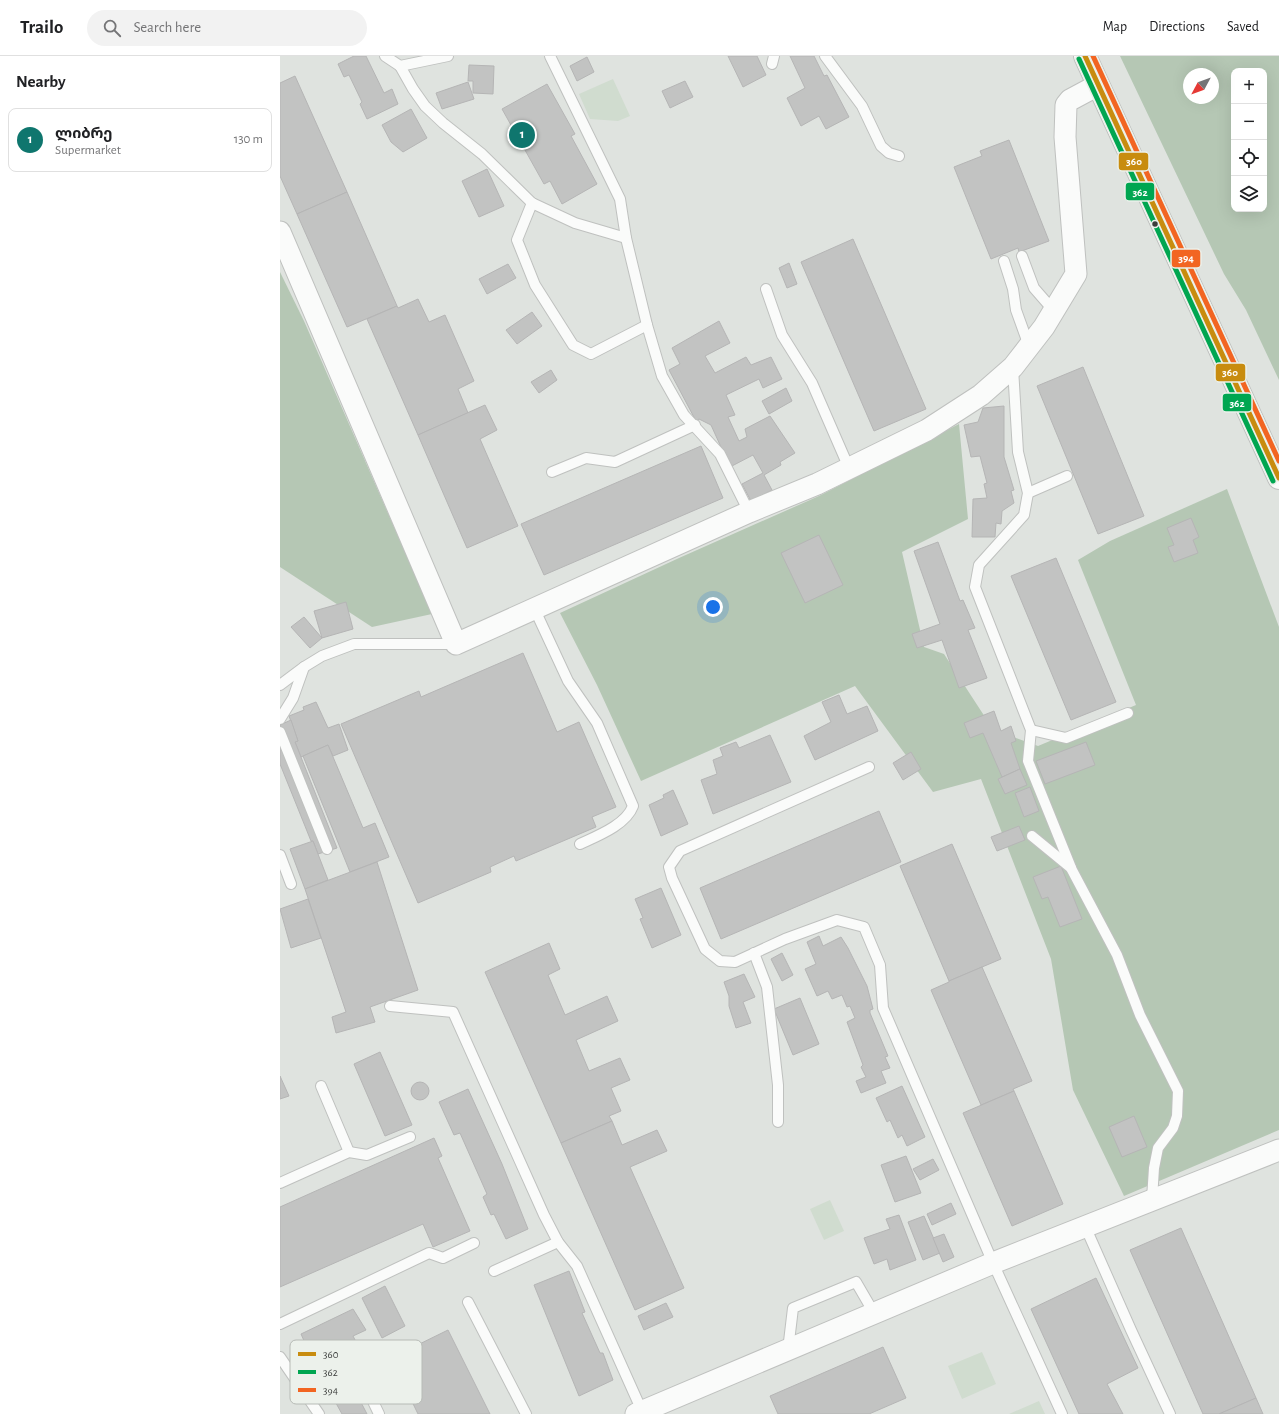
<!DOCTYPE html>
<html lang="en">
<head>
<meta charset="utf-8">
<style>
	:root { --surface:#fff; --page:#f2f2f2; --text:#202124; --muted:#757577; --line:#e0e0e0; --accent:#0f766e }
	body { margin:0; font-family:"Alegreya Sans","Noto Sans Georgian",sans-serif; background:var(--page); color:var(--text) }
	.controls { position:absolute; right:12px; top:12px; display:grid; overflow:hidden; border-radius:8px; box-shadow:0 4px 16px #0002 }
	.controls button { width:36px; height:36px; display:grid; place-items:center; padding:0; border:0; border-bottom:1px solid var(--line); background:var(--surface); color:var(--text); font:20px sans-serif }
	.compass { position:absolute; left:903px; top:12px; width:36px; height:36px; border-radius:50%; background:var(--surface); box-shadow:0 4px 16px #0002; rotate:229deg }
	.you { position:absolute; left:433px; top:551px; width:14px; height:14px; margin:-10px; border:3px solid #fff; border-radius:50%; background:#1a73e8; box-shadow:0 0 0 6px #1a73e833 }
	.badge { display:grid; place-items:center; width:26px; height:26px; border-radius:50%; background:var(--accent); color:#fff; font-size:13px; font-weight:700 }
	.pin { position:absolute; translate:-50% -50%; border:2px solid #fff; box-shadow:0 1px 4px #0006 }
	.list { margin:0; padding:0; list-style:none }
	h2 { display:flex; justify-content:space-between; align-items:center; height:52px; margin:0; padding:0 16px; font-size:17px }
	h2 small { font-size:13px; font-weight:400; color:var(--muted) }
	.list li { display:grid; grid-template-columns:26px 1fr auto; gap:12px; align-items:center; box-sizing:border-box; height:64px; margin:0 8px 8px; padding:0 8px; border:1px solid var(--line); border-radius:8px }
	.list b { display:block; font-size:15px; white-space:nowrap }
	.list p { margin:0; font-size:13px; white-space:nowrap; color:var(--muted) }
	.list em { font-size:13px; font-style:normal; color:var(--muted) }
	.icon { flex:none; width:22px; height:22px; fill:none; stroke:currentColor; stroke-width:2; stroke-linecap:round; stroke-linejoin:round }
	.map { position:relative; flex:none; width:999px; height:1358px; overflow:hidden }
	header { display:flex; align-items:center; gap:24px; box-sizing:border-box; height:56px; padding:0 20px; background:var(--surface); border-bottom:1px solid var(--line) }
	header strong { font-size:19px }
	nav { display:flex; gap:22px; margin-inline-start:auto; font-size:14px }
	.search { width:280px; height:36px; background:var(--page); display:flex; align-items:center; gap:10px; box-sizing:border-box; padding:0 14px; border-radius:22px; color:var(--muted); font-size:15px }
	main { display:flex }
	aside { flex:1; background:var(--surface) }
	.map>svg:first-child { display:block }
	.green { fill:#d0dccf }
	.forest { fill:#b5c7b4; fill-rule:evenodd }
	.building { fill:#c2c3c2; stroke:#b5b5b5 }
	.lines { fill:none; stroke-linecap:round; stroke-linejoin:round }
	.lane-casing { stroke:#bfc1bf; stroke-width:12 }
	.street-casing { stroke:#bfc1bf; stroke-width:23 }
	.secondary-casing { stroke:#bfc1bf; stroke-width:24 }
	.lane { stroke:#fafbfa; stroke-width:10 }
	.street { stroke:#fafbfa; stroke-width:21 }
	.secondary { stroke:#fafbfa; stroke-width:22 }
	.bus-1-casing { stroke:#ecf1eb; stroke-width:8 }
	.bus-2-casing { stroke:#ecf1eb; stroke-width:8 }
	.bus-3-casing { stroke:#ecf1eb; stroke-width:8 }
	.bus-1 { stroke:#c88c0f; stroke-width:5 }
	.bus-2 { stroke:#00a651; stroke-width:5 }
	.bus-3 { stroke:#f26522; stroke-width:5 }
	.bus-dot { fill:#3b3d3b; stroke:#ecf1eb; stroke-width:1.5 }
	.key { fill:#ecf1eb; stroke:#b7bbb6; stroke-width:1 }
	.key-label { font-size:11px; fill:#3b3d3b }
	.line-badge { stroke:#ecf1eb; stroke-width:1.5 }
	.badge-label { font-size:11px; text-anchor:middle; font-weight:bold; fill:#fff }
</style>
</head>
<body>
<header>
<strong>Trailo</strong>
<div class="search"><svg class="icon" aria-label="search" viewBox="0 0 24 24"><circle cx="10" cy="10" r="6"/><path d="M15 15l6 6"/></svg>Search here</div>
<nav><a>Map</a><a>Directions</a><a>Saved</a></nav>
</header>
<main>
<aside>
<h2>Nearby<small></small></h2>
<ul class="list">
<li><span class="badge">1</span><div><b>ლიბრე</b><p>Supermarket</p></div><em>130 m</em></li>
</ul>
</aside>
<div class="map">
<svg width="999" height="1358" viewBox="0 0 999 1358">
	<rect width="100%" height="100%" fill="#dfe3df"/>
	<!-- green -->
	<g class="green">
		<path d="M333 23 350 60 338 65 310 63 299 38Z"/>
		<path d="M550 1144 564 1175 544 1184 530 1153Z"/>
		<path d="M702 1296 716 1328 682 1343 668 1310Z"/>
		<path d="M759 1345 765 1358H729Z"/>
	</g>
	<!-- forest -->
	<g class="forest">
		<path d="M840 0H999V324L966 254 944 218ZM954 15H984V153H954ZM909 18H933V42H909Z"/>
		<path d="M0 216 24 265 152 558 92 571 0 511Z"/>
		<path d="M679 368 688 463 622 496 644 591 664 598 718 681 725 678 758 690 856 649 798 504 830 485 947 433 999 571V1074L844 1140 793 1034 771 903 701 723 653 736 575 630 361 725 317 629 280 557 399 502 539 440Z"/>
	</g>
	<!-- building -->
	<g class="building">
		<path d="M74 0H86L104 37 112 33 118 48 87 63 80 48 82 46 69 19 64 21 58 8Z"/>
		<path d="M448 0H477L486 19 463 31Z"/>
		<path d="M510 0H534L544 20 547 19 569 61 546 73 539 60 521 70 507 42 525 32Z"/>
		<path d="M307 1 314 16 297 25 290 10Z"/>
		<path d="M189 9 214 10 213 38 193 37V25H188Z"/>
		<path d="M15 20 67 136 17 158 0 120V27Z"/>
		<path d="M405 25 413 41 390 52 382 35Z"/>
		<path d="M188 26 194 43 162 53 156 37Z"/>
		<path d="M267 28 295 78 291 80 317 128 282 148 270 125 264 128 222 53Z"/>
		<path d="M131 53 147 82 123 96 111 86 102 69Z"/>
		<path d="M729 84 769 185 739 196 738 192 711 203 674 111 702 100 700 95Z"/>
		<path d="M207 113 224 150 199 161 182 125Z"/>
		<path d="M67 136 117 250 67 271 17 158Z"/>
		<path d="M573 183 646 353 594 375 521 206Z"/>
		<path d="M509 207 517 228 507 232 499 212Z"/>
		<path d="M228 208 236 222 207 238 199 223Z"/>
		<path d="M138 243 149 266 165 259 194 325 178 333 188 357 138 379 87 263 117 250 118 252Z"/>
		<path d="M252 256 262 270 237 288 226 274Z"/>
		<path d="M439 265 450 287 425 300 435 317 466 301 471 309 491 301 502 323 483 332 479 323 446 339 455 359 448 361 459 385 467 381 465 373 490 360 515 397 500 406 501 409 484 419 492 434 471 445 462 428 483 417 473 399 450 411 431 369 419 363 416 365 389 314 400 308 392 292Z"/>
		<path d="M803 311 864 460 818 478 757 330Z"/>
		<path d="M271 314 277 324 259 337 251 326Z"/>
		<path d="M506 332 512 345 489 358 482 345Z"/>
		<path d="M205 349 217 374 200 383 238 470 187 492 138 379Z"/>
		<path d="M724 350V401L734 434 731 435 734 447 722 455 721 468 716 467 715 481H692L693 443 707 442 704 428 707 427 700 400 691 401 684 369 698 366 703 352Z"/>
		<path d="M421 390 443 442 264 519 241 468Z"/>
		<path d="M911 462 919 481 913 484 918 497 894 506 888 491 894 489 887 472Z"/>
		<path d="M539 479 563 529 525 547 501 497Z"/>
		<path d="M658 486 680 545 683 544 695 572 688 574 707 622 679 632 662 584 637 592 632 578 660 568 634 495Z"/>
		<path d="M776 502 836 646 791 664 731 520Z"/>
		<path d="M66 546 73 573 42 582 34 555Z"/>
		<path d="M24 561 42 582 30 592 11 571Z"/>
		<path d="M243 597 277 676 299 666 336 751 312 761 316 771 236 805 234 800 210 811 211 816 138 847 61 668 139 635 141 641Z"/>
		<path d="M559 639 567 658 587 650 598 675 535 704 524 680 551 666 542 646Z"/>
		<path d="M36 646 48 672 59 668 68 694 53 700 48 689 21 701 15 686 18 685 9 660 24 654 23 651Z"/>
		<path d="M714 655 721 675 731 670 736 685 731 687 740 713 722 721 703 677 690 682 684 667Z"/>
		<path d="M11 664 18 685 15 686 57 792 38 798 33 785H31L0 708V669Z"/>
		<path d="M490 679 511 726 433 758 421 724 437 718 433 704 443 700 440 692 456 686 459 692Z"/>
		<path d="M806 686 815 709 765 728 756 705Z"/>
		<path d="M48 689 83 772 95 767 109 801 70 816 23 700Z"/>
		<path d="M631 696 641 713 623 724 613 707Z"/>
		<path d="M740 713 747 729 725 738 718 723Z"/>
		<path d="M750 731 759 755 744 761 735 737Z"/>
		<path d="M393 734 408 768 381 780 369 749 384 742 383 739Z"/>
		<path d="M599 755 621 806 441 883 420 832Z"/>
		<path d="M739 770 745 784 717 795 711 781Z"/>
		<path d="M33 785 48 824 25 833 10 793Z"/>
		<path d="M672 788 721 903 669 925 620 810Z"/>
		<path d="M97 806 138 934 90 951 95 966 56 977 52 961 66 956 25 833Z"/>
		<path d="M781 810 802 863 780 871 768 841 762 843 753 821Z"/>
		<path d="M381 832 401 879 372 892 360 863 363 862 355 843Z"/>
		<path d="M28 843 41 882 11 892 0 853Z"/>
		<path d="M539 880 543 890 561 881 568 892 587 930 593 953 590 954V957L608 1000 605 1001 610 1012 601 1015 606 1027 581 1037 576 1025 586 1021 581 1011 583 1009 567 966 575 962 570 950 567 951 562 939 552 943 548 935 537 940 525 913 536 908 527 886Z"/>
		<path d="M269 887 280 913 268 919 285 959 327 940 338 965 296 984 309 1015 340 1002 350 1024 331 1032 341 1055 329 1060 332 1065 281 1087 205 916Z"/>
		<path d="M502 897 513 919 502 925 491 903Z"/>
		<path d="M702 911 752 1025 733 1033 734 1035 701 1049 651 934 669 926V925Z"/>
		<path d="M464 918 475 941 463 946 471 967 456 972 449 950V940L444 926Z"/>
		<path d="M520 942 539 988 513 999 494 953Z"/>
		<path d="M100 996 132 1069 105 1080 74 1008Z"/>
		<path d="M0 1020 9 1040 0 1043Z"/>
		<circle cx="140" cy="1035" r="9"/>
		<path d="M622 1030 645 1081 627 1090 622 1079 618 1082 610 1064 607 1066 596 1042Z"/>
		<path d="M188 1033 222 1108 248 1173 226 1183 214 1158 211 1159 203 1141 207 1138 180 1077 174 1079 159 1046Z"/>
		<path d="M734 1035 783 1148 732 1170 683 1057Z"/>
		<path d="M854 1060 867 1091 842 1101 829 1071Z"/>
		<path d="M332 1065 342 1089 377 1074 387 1095 350 1111 404 1232 355 1254 281 1087Z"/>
		<path d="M154 1082 162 1100 158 1102 190 1175 153 1191 143 1168 0 1231V1151Z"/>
		<path d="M626 1100 641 1137 615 1146 601 1109Z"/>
		<path d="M653 1103 659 1114 640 1124 633 1113Z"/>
		<path d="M671 1147 676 1158 652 1169 647 1158Z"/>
		<path d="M619 1159 636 1204 610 1214 607 1203 594 1208 584 1182 610 1173 606 1163Z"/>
		<path d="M644 1160 660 1197 643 1204 628 1166Z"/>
		<path d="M901 1172 976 1342 939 1358H923L850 1194Z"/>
		<path d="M664 1178 674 1201 663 1206 653 1182Z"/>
		<path d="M289 1215 305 1256 302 1257 320 1297H323L333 1324 299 1340 254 1229Z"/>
		<path d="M816 1222 858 1312 827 1328 843 1358H799L751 1253Z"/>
		<path d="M105 1230 125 1270 102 1282 82 1242Z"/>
		<path d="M386 1247 393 1261 364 1274 358 1260Z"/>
		<path d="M73 1253 86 1274 73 1280 88 1309 74 1316 59 1286 52 1290 54 1295 48 1298 53 1309 58 1307 70 1331 72 1329 87 1358H62L46 1329 40 1331 34 1319 38 1316 21 1278Z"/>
		<path d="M168 1274 210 1358H138L111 1302Z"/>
		<path d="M603 1291 626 1342 589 1358H498L490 1340Z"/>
		<path d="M976 1342 983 1358H939Z"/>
	</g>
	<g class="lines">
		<defs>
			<g id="lane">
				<path d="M105 0 120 10 168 0"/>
				<path d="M270 0 340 143 346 182 367 269 382 320 404 359 440 398 469 456"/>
				<path d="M545 0 582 50 601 90 609 97 619 100"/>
				<path d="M492 8 494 0"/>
				<path d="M120 10 133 33 145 50 163 67 202 98 252 147 295 167 346 182"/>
				<path d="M252 147 237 184 255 229 293 289 311 298 367 269"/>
				<path d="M742 200 754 232 774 255"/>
				<path d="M724 205 733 233 736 254 749 290"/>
				<path d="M486 233 502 279 532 327 569 412"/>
				<path d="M733 312 738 396 748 437 744 459 699 509 695 531 751 674 748 705 792 814 837 899 860 959 898 1035 897 1060 893 1072 878 1092 874 1112 872 1143"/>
				<path d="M272 416 306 402 335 406 415 369"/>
				<path d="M748 437 787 420"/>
				<path d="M255 554 288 625 317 667 353 750C346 769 317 780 300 788"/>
				<path d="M0 629 24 611 42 600 74 588H176"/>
				<path d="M0 663 13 642 24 611"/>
				<path d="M751 674 786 682 848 657"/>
				<path d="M0 676 47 793"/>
				<path d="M589 711 400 795 389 811 392 822 425 893 440 905 455 906 505 883 557 864 584 871 600 909 603 952 713 1207 782 1358"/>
				<path d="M752 780 791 812"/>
				<path d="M0 799 11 828"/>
				<path d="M474 897 487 931 498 1029V1066"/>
				<path d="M110 950 173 956 264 1159 278 1186 297 1210 362 1355"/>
				<path d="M41 1030 69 1096"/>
				<path d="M0 1127 69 1096 87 1099 130 1081"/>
				<path d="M805 1170 851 1274 890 1358"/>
				<path d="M214 1215 278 1186"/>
				<path d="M188 1246 246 1358"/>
				<path d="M0 1268 149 1197 163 1202 194 1187"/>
				<path d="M508 1294 513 1252 576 1226 594 1257"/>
				<path d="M0 1301 39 1358"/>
				<path d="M79 1316 99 1358"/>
			</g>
			<g id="street">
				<path d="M0 176 176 588 469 456 537 428 647 374 701 339 733 311 764 271 796 218 785 81 786 49 790 44 818 29"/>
				<path d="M356 1358 713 1207 999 1094"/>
			</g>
			<path id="secondary" d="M805 0 999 422"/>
		</defs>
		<!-- lane casing -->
		<use href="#lane" class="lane-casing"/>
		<!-- street casing -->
		<use href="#street" class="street-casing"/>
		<!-- secondary casing -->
		<use href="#secondary" class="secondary-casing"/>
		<!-- lane -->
		<use href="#lane" class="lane"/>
		<!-- street -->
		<use href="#street" class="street"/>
		<!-- secondary -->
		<use href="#secondary" class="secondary"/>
		<defs>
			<path id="bus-1" d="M805 0 999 422"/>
			<path id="bus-2" d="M799 3 993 425"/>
			<path id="bus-3" d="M813 0 999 405"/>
		</defs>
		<!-- bus-1 casing -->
		<use href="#bus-1" class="bus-1-casing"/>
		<!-- bus-2 casing -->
		<use href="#bus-2" class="bus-2-casing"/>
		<!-- bus-3 casing -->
		<use href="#bus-3" class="bus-3-casing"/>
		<!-- bus-1 -->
		<use href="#bus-1" class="bus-1"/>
		<!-- bus-2 -->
		<use href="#bus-2" class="bus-2"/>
		<!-- bus-3 -->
		<use href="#bus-3" class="bus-3"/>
	</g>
	<!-- markers -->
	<circle class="bus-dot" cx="875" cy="168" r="3.5"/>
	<!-- legend -->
	<rect x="10" y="1284" width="132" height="64" rx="6" class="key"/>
	<rect x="18" y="1296" width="18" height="4" fill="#c88c0f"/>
	<rect x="18" y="1314" width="18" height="4" fill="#00a651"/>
	<rect x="18" y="1332" width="18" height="4" fill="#f26522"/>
	<g class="key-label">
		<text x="43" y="1302">360</text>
		<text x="43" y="1320">362</text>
		<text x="43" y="1338">394</text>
	</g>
	<g class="line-badge">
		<rect x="838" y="96" width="31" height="19" rx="4" fill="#c88c0f"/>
		<rect x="845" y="126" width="30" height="19" rx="4" fill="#00a651"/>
		<rect x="891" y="193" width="30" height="19" rx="4" fill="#f26522"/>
		<rect x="935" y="307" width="31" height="19" rx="4" fill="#c88c0f"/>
		<rect x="942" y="337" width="30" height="19" rx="4" fill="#00a651"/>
	</g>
	<g class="badge-label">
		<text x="854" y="109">360</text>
		<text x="860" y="140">362</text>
		<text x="906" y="206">394</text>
		<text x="950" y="320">360</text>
		<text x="957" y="351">362</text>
	</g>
</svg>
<div class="controls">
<button>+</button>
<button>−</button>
<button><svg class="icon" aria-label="locate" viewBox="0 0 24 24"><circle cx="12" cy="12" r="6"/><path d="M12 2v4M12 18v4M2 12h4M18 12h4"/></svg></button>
<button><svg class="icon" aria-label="layers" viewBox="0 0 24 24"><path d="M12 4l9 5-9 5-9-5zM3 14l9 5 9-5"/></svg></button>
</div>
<svg class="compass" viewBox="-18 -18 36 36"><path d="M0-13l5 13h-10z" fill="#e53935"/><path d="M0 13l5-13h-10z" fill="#757577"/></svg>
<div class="you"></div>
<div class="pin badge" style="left:242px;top:79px">1</div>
</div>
</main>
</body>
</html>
